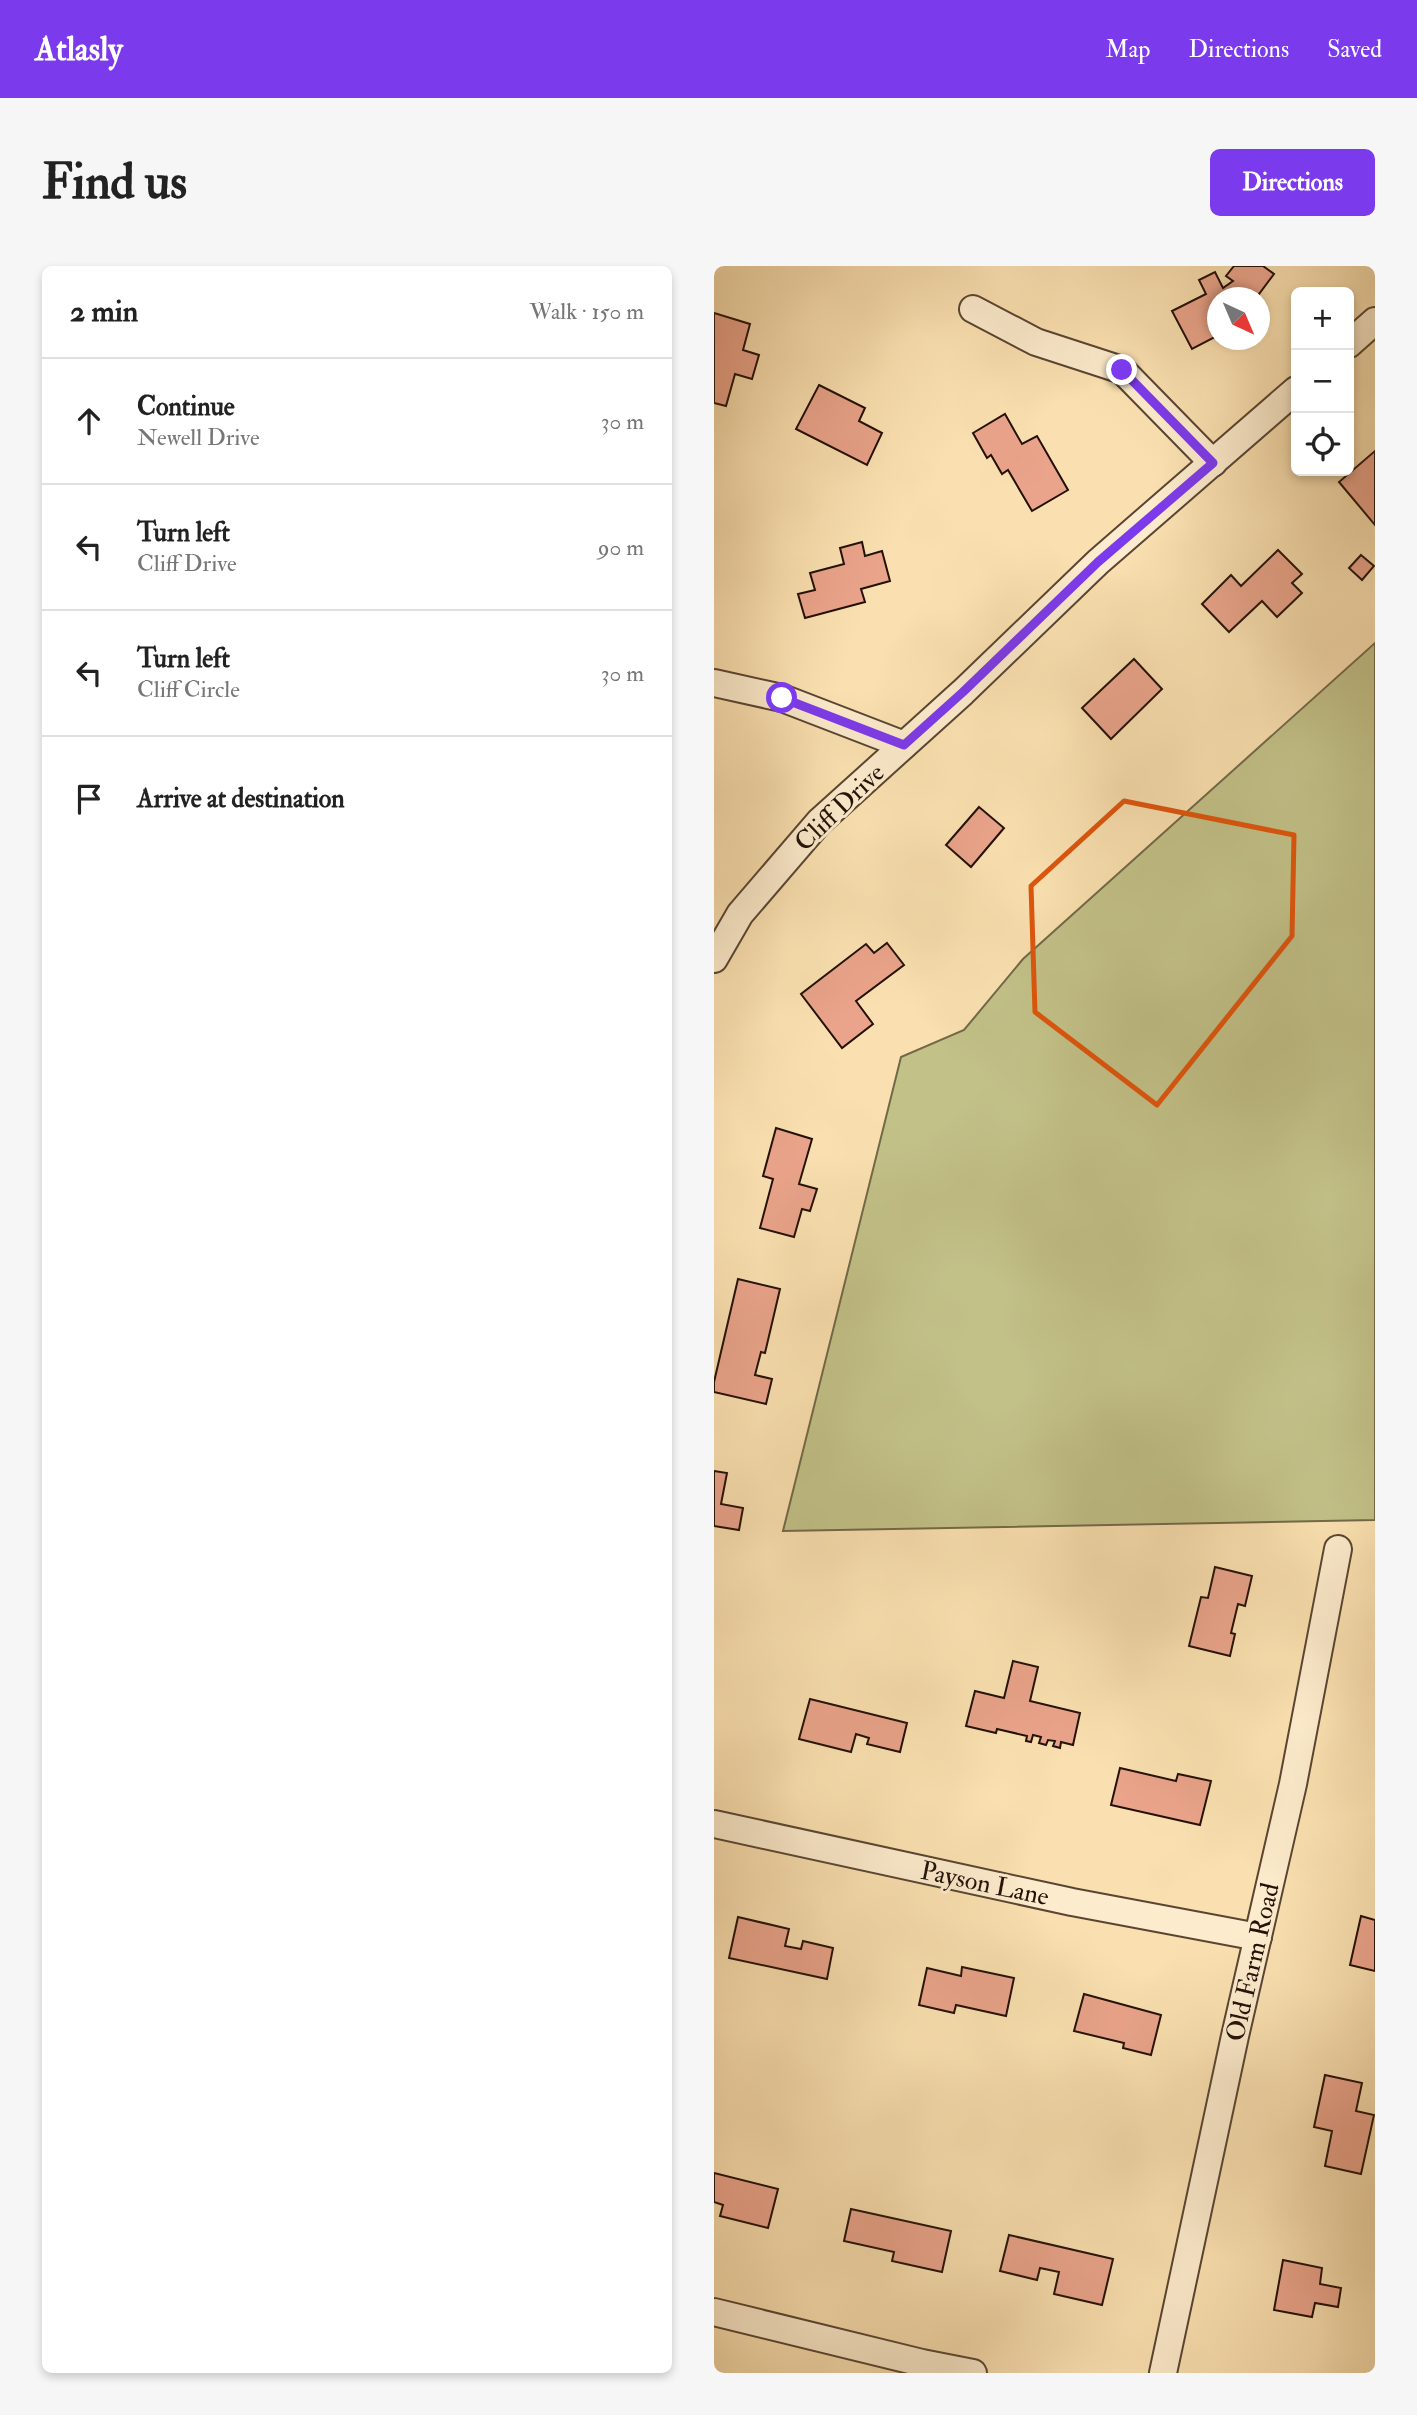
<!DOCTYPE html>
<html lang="en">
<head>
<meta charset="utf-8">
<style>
	:root { --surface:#fff; --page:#f6f6f6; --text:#222; --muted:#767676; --line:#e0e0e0; --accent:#7c3aed }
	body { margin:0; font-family:"IM FELL Double Pica",serif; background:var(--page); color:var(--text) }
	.controls { position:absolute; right:21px; top:21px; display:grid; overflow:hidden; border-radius:10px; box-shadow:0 4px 10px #0003 }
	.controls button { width:63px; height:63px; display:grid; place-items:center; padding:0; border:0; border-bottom:2px solid var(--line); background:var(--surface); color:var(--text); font:35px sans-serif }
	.compass { position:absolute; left:493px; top:21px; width:63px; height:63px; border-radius:50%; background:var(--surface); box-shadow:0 4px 10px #0003; rotate:136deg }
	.stop { position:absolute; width:21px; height:21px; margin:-16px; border:5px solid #7c3aed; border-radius:50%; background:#fff }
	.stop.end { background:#7c3aed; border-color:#fff; box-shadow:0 2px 7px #0008 }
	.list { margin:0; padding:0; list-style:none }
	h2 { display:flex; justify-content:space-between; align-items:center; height:91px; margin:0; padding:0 28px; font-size:30px }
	h2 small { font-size:23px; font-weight:400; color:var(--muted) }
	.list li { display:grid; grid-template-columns:46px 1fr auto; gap:21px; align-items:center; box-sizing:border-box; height:126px; padding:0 28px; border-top:2px solid var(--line) }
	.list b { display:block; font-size:26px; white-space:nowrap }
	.list p { margin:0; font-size:23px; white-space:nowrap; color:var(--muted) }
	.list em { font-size:23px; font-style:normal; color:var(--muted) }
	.icon { flex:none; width:38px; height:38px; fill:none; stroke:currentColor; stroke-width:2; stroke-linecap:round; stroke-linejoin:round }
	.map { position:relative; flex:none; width:661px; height:2107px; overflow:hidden; border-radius:10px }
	header { display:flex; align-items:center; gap:42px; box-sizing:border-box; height:98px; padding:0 35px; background:var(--accent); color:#fff }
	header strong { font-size:33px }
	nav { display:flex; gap:38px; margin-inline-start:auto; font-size:24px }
	.intro { display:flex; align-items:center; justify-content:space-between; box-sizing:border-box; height:168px; padding:0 42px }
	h1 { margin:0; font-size:49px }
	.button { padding:18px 32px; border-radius:10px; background:var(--accent); color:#fff; font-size:24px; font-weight:700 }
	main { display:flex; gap:42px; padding:0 42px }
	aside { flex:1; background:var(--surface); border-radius:10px; box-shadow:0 4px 10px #0003 }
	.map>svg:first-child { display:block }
	.green { fill:#c2c188; stroke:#726948; stroke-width:2 }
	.building { fill:#eaa48b; stroke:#231108; stroke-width:2 }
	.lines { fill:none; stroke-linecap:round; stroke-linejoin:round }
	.street-casing { stroke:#594532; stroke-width:30 }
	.street { stroke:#fcebcc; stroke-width:26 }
	.route { stroke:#7c3aed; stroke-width:9 }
	.marked { fill:none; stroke:#de550c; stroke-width:5; stroke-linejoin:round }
	.labels { text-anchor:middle; stroke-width:6; stroke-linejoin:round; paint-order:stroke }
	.street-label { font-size:26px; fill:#231108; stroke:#fcebcc }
</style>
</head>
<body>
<header>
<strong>Atlasly</strong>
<nav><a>Map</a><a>Directions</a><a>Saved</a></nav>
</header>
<div class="intro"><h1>Find us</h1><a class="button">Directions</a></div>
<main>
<aside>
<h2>2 min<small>Walk · 150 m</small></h2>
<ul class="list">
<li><svg class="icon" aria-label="ahead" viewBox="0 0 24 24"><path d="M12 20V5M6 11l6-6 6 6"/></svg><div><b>Continue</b><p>Newell Drive</p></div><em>30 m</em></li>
<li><svg class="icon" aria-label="left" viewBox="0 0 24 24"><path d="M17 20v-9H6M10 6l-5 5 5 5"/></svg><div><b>Turn left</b><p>Cliff Drive</p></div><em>90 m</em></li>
<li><svg class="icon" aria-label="left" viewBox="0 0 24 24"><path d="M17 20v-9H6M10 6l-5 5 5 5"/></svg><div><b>Turn left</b><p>Cliff Circle</p></div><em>30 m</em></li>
<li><svg class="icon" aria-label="arrive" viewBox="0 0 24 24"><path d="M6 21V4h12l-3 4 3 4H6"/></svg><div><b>Arrive at destination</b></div></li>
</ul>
</aside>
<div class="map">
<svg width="661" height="2107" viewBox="0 0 661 2107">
	<rect width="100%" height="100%" fill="#fae0b0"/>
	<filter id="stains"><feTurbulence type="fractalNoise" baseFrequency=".00286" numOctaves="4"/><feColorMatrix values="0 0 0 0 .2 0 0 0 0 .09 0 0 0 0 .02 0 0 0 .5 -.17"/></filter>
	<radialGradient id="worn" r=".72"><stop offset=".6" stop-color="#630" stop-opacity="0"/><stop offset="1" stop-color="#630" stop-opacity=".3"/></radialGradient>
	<!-- green -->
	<path class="green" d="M661 377V1254L69 1265 187 791 250 764 309 693Z"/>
	<!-- building -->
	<g class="building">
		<path d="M520 0H549L560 8 542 32 530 23 522 32H503V70L478 83 458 45 492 28 485 14 501 6 509 22 519 15 512 10Z"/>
		<path d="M0 47 36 58 29 84 45 89 38 113 21 108 12 140 0 137Z"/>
		<path d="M105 119 151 142 145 155 168 167 153 199 82 163Z"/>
		<path d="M291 148 308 178 323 170 354 224 318 245 294 204 288 208 277 189 273 192 259 167Z"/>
		<path d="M661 185V259L625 216Z"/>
		<path d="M148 276 151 290 168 285 176 315 147 323 151 336 91 352 84 328 101 324 96 307 130 298 126 282Z"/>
		<path d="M564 284 588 308 578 317 588 327 563 351 548 335 515 366 488 338 517 309 527 320Z"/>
		<path d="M647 289 660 300 648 314 635 302Z"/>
		<path d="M420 393 448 423 397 473 368 442Z"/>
		<path d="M265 541 290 562 257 601 232 579Z"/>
		<path d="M173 677 190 699 142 735 159 758 128 782 87 728 152 678 160 687Z"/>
		<path d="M62 862 98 873 85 918 103 923 96 945 88 943 80 971 46 962 59 913 49 910Z"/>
		<path d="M24 1013 66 1023 51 1087 47 1086 41 1109 58 1113 52 1138 0 1126V1116Z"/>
		<path d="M0 1205 13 1207 7 1238 29 1242 25 1264 0 1260Z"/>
		<path d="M501 1301 538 1310 531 1340 524 1338 517 1367 521 1368 516 1390 475 1380 487 1331 494 1332Z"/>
		<path d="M299 1395 324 1401 316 1435 366 1447 359 1479 347 1476 346 1482 339 1480 341 1475 334 1474 332 1479 325 1477 327 1471 319 1469 317 1476 312 1475 313 1470 283 1463 282 1467 252 1460 261 1425 290 1432Z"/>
		<path d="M96 1433 193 1457 186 1486 153 1478 155 1472 142 1468 137 1486 85 1473Z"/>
		<path d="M406 1502 462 1515 464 1508 497 1515 486 1559 397 1539Z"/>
		<path d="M647 1650 661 1654V1705L636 1699Z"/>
		<path d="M24 1651 75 1663 71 1680 87 1683 89 1675 119 1682 113 1713 15 1692Z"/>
		<path d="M248 1701 300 1712 292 1750 242 1739 240 1747 205 1739 213 1702 247 1710Z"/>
		<path d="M370 1728 447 1749 437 1789 409 1782 410 1777 360 1765Z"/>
		<path d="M611 1809 648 1817 642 1845 660 1849 647 1908 611 1900 618 1865 600 1861Z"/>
		<path d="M0 1907 64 1923 54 1962 6 1950 9 1939 0 1936Z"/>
		<path d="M137 1943 237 1965 228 2006 178 1995 180 1986 130 1975Z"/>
		<path d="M295 1969 399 1993 388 2039 340 2028 345 2006 326 2002 323 2014 286 2005Z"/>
		<path d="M569 1994 608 2002 606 2018 627 2022 624 2041 601 2037 598 2051 560 2044Z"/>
	</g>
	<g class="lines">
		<defs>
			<g id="street">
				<path d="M259 43 322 76 408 104 499 197"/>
				<path d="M635 78 661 55"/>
				<path d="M0 417 68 432 190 479"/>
				<path d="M0 693 26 648 105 556 249 426 384 296 582 124"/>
				<path d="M0 1558 358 1636 544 1671"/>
				<path d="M0 2046 208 2097 259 2107"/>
				<path d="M449 2107 521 1770 579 1518 624 1283"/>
			</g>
		</defs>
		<!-- street casing -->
		<use href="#street" class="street-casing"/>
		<!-- street -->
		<use href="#street" class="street"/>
	</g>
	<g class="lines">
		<!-- route -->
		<path class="route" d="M68 432 190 479 249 426 384 296 499 197 408 104"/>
	</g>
	<!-- marked area -->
	<path class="marked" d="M410 535 580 569 578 670 443 839 321 746 317 620Z"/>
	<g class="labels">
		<!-- street labels -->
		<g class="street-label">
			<text transform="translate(125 541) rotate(-44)" y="9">Cliff Drive</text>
			<text transform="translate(271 1617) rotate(12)" y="9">Payson Lane</text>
			<text transform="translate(538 1696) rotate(-77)" y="9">Old Farm Road</text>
		</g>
	</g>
	<rect width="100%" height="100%" filter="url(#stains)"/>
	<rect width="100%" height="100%" fill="url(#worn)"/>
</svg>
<div class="controls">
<button>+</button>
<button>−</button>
<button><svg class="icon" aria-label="locate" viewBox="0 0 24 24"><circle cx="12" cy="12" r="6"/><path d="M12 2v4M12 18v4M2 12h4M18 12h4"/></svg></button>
</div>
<svg class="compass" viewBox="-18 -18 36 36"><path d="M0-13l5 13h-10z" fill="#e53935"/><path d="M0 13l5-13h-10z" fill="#767676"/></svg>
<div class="stop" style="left:68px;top:432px"></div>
<div class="stop end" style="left:408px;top:104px"></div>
</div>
</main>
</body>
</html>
